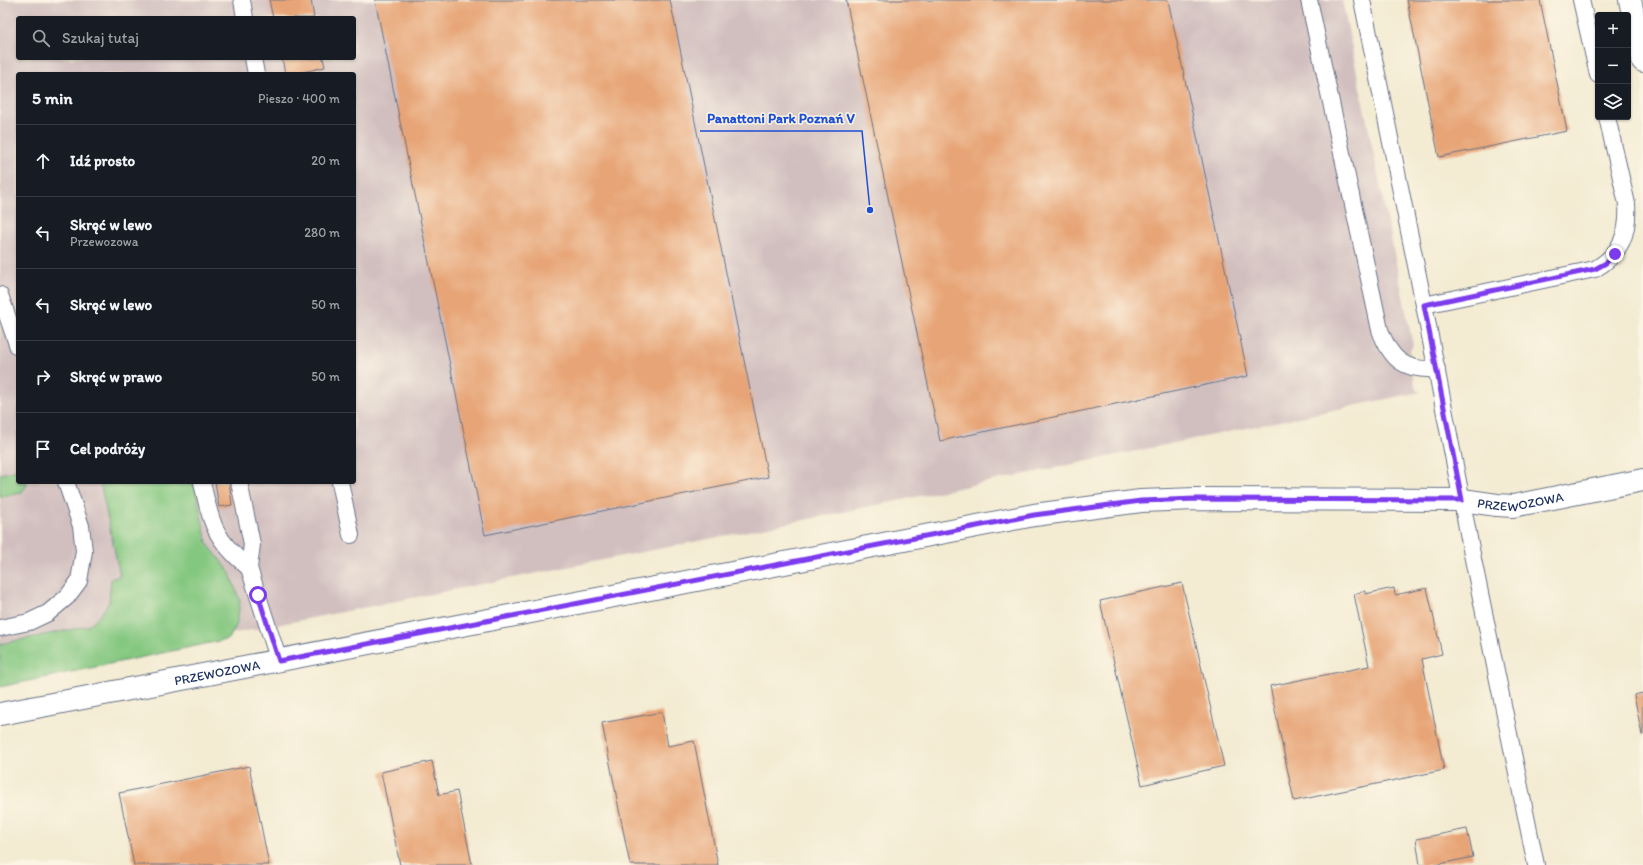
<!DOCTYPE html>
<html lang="pl">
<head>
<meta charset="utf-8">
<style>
	:root { --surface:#171b24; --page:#20242c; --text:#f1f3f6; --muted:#9ea1a6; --line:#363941 }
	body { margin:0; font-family:Itim,sans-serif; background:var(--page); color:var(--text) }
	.controls { position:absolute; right:12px; top:12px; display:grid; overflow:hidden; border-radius:4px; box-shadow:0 1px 3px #0004 }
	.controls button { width:36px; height:36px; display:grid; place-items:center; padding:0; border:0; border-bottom:1px solid var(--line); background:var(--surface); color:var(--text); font:20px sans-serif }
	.stop { position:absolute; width:12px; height:12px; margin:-9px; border:3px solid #7c3aed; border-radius:50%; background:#fff }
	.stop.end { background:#7c3aed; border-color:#fff; box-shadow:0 1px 4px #0008 }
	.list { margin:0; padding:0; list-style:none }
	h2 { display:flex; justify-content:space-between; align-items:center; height:52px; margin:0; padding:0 16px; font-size:17px }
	h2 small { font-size:13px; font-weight:400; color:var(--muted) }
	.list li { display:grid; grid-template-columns:26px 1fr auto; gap:12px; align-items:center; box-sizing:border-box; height:72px; padding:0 16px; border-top:1px solid var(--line) }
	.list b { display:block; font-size:15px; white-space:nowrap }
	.list p { margin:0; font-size:13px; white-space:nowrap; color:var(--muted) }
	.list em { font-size:13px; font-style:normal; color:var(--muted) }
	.icon { flex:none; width:22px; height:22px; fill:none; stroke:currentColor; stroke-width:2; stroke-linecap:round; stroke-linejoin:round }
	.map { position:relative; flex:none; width:1643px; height:865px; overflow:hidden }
	.search { position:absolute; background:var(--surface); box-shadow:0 1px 3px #0004; left:16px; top:16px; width:340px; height:44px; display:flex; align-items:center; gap:10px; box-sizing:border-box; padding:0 14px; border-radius:4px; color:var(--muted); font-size:15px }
	.panel { position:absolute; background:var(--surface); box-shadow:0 1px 3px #0004; left:16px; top:72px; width:340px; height:412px; border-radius:4px }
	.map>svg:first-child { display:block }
	.industrial { fill:#d1bfbf; fill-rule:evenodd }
	.green { fill:#84c780; stroke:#507b6f }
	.building { fill:#e7a577 }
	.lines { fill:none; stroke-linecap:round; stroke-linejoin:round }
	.lane-casing { stroke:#677187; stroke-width:18 }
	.street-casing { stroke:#677187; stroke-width:24 }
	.lane { stroke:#fff; stroke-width:16 }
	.street { stroke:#fff; stroke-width:22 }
	.route { stroke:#7c3aed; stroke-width:5 }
	.labels { text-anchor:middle; stroke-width:3; stroke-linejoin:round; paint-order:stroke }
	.street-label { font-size:13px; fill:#1b2f5e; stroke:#fcf5e5 }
	.leader { fill:none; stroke:#1d4ed8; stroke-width:1.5 }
	.callout-dot { fill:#1d4ed8; stroke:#fcf5e5; stroke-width:1.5 }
	.callout-label { font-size:14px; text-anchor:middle; font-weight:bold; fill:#1d4ed8; stroke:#fcf5e5; stroke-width:3; stroke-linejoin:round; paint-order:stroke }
</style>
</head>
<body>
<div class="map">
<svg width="1643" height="865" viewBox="0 0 1643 865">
	<rect width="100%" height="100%" fill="#fcf5e5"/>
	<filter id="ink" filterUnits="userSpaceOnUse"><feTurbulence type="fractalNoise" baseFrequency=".025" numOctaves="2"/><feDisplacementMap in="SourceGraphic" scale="8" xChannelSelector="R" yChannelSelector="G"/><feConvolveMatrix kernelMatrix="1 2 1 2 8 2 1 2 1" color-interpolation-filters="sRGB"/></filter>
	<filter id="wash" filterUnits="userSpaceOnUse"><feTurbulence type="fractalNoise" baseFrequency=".012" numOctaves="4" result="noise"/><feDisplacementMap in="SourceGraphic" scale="16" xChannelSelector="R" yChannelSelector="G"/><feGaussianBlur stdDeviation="0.9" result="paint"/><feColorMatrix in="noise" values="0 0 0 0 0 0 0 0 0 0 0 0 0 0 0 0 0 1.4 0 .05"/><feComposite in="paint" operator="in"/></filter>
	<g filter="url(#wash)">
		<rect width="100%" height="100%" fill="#f3ebd2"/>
		<!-- industrial -->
		<path class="industrial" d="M0 0H1342L1413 345 1410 351 1411 367 1415 386 1420 392 814 518 0 680ZM18 18H354V58H18ZM18 74H354V482H18Z"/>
		<!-- green -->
		<g class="green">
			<path d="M18 470V482H27V485L21 493 0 497V474Z"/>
			<path d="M100 482H194L207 543 229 571 240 601 237 624 229 639 0 687V644L88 626 101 614 109 602 111 579 120 576Z"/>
		</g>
		<g id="blocks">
			<!-- building -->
			<g class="building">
				<path d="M269 0H311L314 18H273Z"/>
				<path d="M375 0H670L768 477 485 535Z"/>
				<path d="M846 0H1168L1248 376 940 441Z"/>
				<path d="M1407 0H1540L1567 131 1439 157Z"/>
				<path d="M282 58H323L325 67 294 74H285Z"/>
				<path d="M215 482H229L232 505 219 507Z"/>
				<path d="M1182 583 1224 766 1142 785 1100 601Z"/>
				<path d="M1394 588 1395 595 1427 588 1442 654 1422 659 1444 770 1294 801 1270 686 1369 666 1354 594 1365 591V594Z"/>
				<path d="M1643 693V735H1642L1634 695Z"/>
				<path d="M662 712 668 746 694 741 718 865H630L602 723Z"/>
				<path d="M432 761 439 795 457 791 472 865H400L381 772Z"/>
				<path d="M249 766 269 865H134L119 793Z"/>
				<path d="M1467 829 1473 857 1435 865H1420L1416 839Z"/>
			</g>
		</g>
	</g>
	<g filter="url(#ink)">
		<use href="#blocks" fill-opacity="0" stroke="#677187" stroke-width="1"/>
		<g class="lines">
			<defs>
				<g id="lane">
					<path d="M242 0 245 18"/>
					<path d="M1309 0 1380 330C1391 360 1404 371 1437 369"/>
					<path d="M1362 0 1424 305"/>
					<path d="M1581 0 1598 75"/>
					<path d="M253 58 256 74"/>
					<path d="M0 295 18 347"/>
					<path d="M202 482C211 524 215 540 249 568"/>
					<path d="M239 482 252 544 249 568 279 661"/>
					<path d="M340 482 351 535"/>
					<path d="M0 628 29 622 48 613 67 597 79 581 84 551 81 526 66 482"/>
					<path d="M1536 865 1473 559 1424 305 1595 269C1621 254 1629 233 1627 204L1607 117"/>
				</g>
				<g id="street">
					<path d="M1630 0 1643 61"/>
					<path id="s1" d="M0 714 1034 515 1141 501 1196 499 1462 500 1497 505 1513 506 1643 480"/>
				</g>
			</defs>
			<!-- lane casing -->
			<use href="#lane" class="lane-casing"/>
			<!-- street casing -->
			<use href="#street" class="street-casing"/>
			<!-- lane -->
			<use href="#lane" class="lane"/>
			<!-- street -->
			<use href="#street" class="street"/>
		</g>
	</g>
	<g class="lines" filter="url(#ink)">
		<!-- route -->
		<path class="route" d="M258 595 279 661 1034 515 1141 501 1196 499 1462 500 1424 305 1595 269 1606 263 1615 254"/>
	</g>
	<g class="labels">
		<!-- street labels -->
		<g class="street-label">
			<text dy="5" stroke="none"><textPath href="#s1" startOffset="1541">PRZEWOZOWA</textPath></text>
			<text dy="5" stroke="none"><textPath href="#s1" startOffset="221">PRZEWOZOWA</textPath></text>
		</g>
	</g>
	<!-- callouts -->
	<path class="leader" d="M870 210L862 131H700"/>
	<circle class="callout-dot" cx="870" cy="210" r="4"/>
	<g class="callout-label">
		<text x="781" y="123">Panattoni Park Poznań V</text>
	</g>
</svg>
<div class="controls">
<button>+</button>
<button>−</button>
<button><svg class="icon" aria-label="layers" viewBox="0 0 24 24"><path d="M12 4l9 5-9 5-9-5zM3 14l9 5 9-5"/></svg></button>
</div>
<div class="stop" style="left:258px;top:595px"></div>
<div class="stop end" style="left:1615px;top:254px"></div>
<div class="search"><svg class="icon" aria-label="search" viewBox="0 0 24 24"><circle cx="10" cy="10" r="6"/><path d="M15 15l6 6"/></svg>Szukaj tutaj</div>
<section class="panel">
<h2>5 min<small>Pieszo · 400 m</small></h2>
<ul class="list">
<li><svg class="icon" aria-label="ahead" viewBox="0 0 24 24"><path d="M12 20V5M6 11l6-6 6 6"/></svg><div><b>Idź prosto</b></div><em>20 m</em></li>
<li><svg class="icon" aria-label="left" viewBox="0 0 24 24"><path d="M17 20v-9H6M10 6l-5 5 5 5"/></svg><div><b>Skręć w lewo</b><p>Przewozowa</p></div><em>280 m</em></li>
<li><svg class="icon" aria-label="left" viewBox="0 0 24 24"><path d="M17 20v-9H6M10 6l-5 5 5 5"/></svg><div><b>Skręć w lewo</b></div><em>50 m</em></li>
<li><svg class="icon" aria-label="right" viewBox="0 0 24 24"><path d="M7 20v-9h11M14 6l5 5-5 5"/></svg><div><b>Skręć w prawo</b></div><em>50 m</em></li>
<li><svg class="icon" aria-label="arrive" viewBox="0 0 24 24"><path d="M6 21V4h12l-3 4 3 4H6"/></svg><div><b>Cel podróży</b></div></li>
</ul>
</section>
</div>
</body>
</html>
